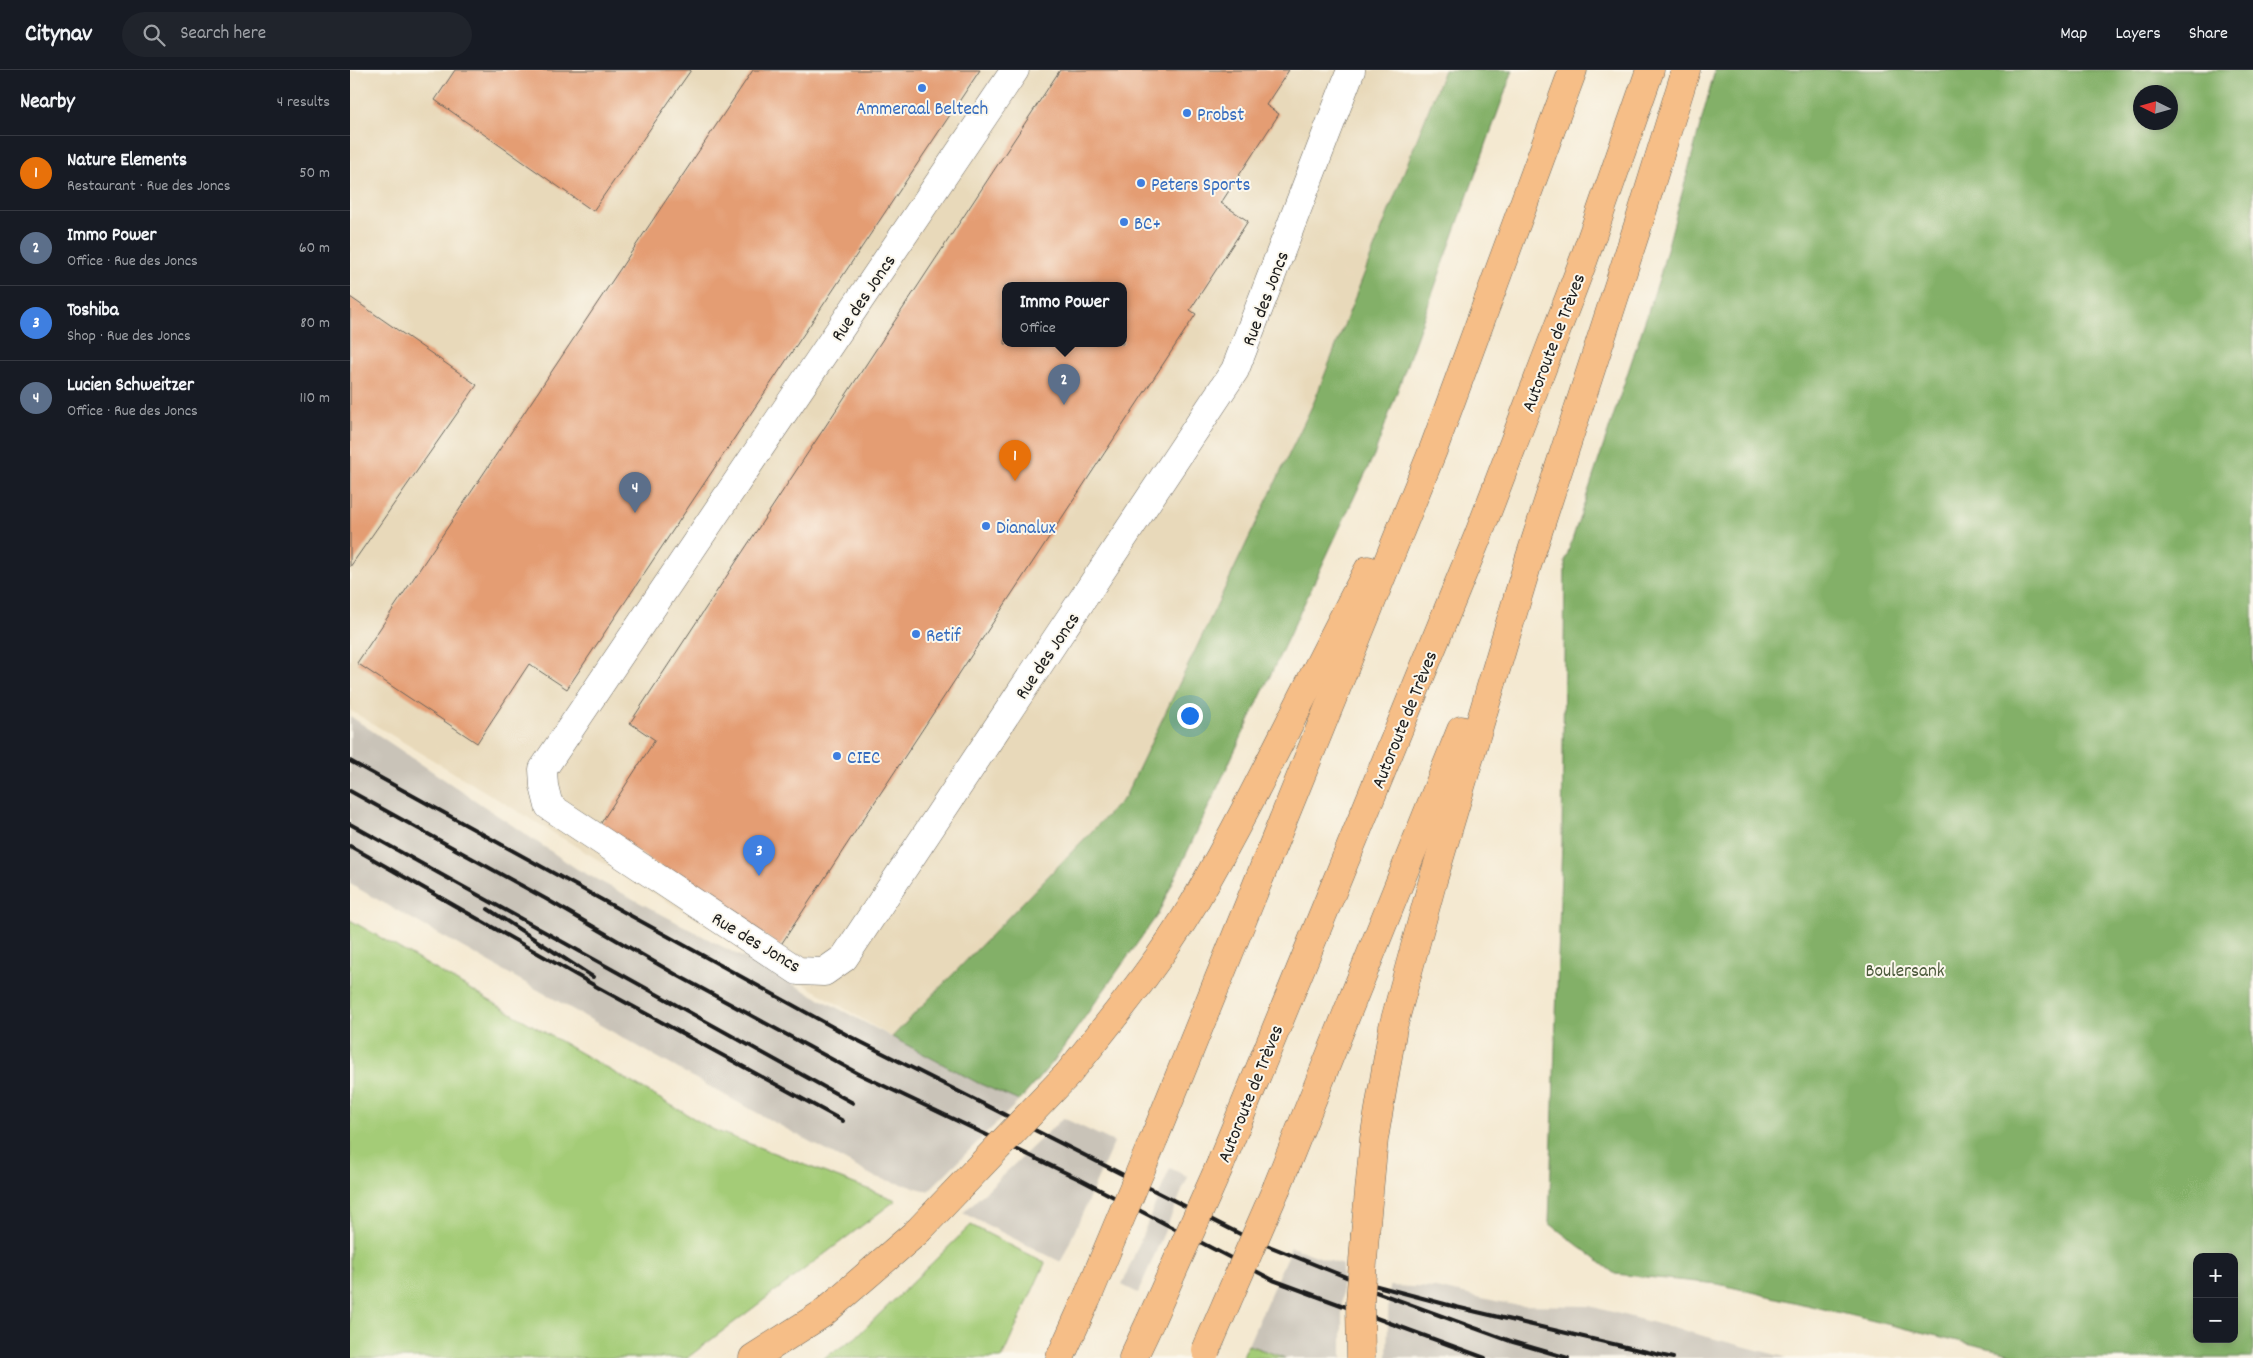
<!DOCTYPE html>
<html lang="en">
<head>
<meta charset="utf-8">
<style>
	:root { --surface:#171b24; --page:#20242c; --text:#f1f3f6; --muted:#9ea1a6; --line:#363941; --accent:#1f6fb2 }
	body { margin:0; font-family:Dekko,sans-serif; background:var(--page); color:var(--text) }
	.controls { position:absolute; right:15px; bottom:15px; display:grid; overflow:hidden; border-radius:10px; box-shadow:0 2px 8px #0003 }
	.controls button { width:45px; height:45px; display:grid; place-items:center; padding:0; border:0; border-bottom:1px solid var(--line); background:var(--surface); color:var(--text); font:25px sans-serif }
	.compass { position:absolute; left:1783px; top:15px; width:45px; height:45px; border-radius:50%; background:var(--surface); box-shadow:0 2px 8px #0003; rotate:275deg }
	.you { position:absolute; left:839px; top:645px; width:18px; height:18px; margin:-12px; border:4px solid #fff; border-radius:50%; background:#1a73e8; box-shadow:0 0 0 8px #1a73e833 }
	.badge { display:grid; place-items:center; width:32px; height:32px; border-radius:50%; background:var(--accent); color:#fff; font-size:16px; font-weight:700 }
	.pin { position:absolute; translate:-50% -41px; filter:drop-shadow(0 1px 2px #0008) }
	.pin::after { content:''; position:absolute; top:26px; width:18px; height:15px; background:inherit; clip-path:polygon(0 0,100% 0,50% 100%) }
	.popup { position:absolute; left:652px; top:212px; width:125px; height:65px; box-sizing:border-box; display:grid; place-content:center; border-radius:10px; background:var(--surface); filter:drop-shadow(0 1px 4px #0005); font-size:16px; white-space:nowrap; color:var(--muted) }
	.popup b { font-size:19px; color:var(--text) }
	.popup::after { content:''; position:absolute; left:50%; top:100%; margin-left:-10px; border:10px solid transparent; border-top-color:var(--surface) }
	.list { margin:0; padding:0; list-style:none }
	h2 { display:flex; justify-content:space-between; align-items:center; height:65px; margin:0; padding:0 20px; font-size:21px }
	h2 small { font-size:16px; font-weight:400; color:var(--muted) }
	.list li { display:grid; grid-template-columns:32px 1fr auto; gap:15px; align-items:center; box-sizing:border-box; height:75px; padding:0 20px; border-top:1px solid var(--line) }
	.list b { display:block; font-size:19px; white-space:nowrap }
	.list p { margin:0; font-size:16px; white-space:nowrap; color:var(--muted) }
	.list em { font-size:16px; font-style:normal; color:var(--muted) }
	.icon { flex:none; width:28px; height:28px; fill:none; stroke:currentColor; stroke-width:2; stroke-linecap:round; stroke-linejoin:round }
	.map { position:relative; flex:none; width:1903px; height:1288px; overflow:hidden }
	header { display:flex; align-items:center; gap:30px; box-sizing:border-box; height:70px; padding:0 25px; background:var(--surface); border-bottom:1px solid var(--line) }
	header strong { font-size:24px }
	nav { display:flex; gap:28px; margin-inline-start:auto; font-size:18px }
	.search { width:350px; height:45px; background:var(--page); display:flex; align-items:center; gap:12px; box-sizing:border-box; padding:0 18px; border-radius:28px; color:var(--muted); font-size:19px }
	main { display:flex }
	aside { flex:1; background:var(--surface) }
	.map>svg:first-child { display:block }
	.built { fill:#e8d9ba; fill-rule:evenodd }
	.industrial { fill:#c9c3b8 }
	.green { fill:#a4cc77; stroke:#60744a }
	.forest { fill:#83b068; stroke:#506642; fill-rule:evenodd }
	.building { fill:#e49d73; fill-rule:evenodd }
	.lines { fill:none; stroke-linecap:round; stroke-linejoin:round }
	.minor-casing { stroke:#68645b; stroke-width:29 }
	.motorway-casing { stroke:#68645b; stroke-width:29 }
	.minor { stroke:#fff; stroke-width:28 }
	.motorway { stroke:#f6be87; stroke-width:28 }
	.rail { stroke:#1c1c1c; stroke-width:4 }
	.motorway-bridge-casing { stroke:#68645b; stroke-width:29; stroke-linecap:butt }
	.motorway-bridge { stroke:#f6be87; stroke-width:28 }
	.shop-dot { fill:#3f7fe0; stroke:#fbf7ec; stroke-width:2 }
	.labels { text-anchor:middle; stroke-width:4; stroke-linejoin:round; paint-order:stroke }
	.shop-label { font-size:19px; fill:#366cbe; stroke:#fbf7ec; text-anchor:start }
	.street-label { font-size:19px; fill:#1c1c1c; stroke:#fbf7ec }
	.park-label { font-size:19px; fill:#4c5a3c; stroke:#fbf7ec }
</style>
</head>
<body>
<header>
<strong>Citynav</strong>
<div class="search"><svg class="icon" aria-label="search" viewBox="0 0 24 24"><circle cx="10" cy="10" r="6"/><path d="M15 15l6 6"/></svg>Search here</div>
<nav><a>Map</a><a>Layers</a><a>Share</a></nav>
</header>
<main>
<aside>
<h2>Nearby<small>4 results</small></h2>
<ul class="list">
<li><span class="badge" style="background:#e8710a">1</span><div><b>Nature Elements</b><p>Restaurant · Rue des Joncs</p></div><em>50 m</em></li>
<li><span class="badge" style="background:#5c6f8a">2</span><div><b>Immo Power</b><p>Office · Rue des Joncs</p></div><em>60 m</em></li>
<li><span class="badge" style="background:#3f7fe0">3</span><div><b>Toshiba</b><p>Shop · Rue des Joncs</p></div><em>80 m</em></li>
<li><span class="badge" style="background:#5c6f8a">4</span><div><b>Lucien Schweitzer</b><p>Office · Rue des Joncs</p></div><em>110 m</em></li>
</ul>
</aside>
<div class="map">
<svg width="1903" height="1288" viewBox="0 0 1903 1288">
	<rect width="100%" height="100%" fill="#fbf7ec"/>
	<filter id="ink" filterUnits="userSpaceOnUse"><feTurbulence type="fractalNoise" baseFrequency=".02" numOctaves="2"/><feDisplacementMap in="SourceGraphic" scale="10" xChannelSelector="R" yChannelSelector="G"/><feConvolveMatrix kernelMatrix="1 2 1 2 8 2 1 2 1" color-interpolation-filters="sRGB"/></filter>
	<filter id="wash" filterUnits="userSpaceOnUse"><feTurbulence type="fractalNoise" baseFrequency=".0096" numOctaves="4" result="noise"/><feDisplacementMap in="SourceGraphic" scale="20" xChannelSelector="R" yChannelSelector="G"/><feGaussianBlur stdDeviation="1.12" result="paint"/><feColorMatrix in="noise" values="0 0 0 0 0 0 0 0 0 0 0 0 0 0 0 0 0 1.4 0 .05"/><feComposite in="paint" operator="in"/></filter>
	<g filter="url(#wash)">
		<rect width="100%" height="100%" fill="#f4e9d1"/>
		<!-- built -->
		<path class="built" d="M0 0H1094L964 332 775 727 542 967 0 640ZM655 216H773V274H655Z"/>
		<!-- industrial -->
		<g class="industrial">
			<path d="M0 646 227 799 628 1013 669 1031 578 1121 525 1107 378 1027 0 814Z"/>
			<path d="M713 1048 764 1072 711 1192 613 1143Z"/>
			<path d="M820 1098 838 1107 788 1223 772 1215Z"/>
			<path d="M941 1177 992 1195V1288H935L898 1275Z"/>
			<path d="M1039 1216 1086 1218 1164 1235 1239 1236 1438 1288H1037Z"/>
		</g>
		<!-- green -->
		<g class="green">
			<path d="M0 850 364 1060 546 1130 337 1288H0Z"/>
			<path d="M621 1155 695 1193 652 1288H474L505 1268Z"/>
			<path d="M898 1275 935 1288H892Z"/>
		</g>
		<!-- forest -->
		<g class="forest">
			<path d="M1094 0H1163L1025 383 808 844 703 992 669 1031 628 1013 542 967 775 727 964 332Z"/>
			<path d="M1365 0H1903V1288H1680L1368 1214 1265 1204 1199 1153 1212 771 1215 491 1309 209ZM1790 22H1820V52H1790ZM1847 1187H1884V1269H1847Z"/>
		</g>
		<g id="blocks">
			<!-- building -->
			<g class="building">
				<path d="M105 0H341L243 141 85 30Z"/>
				<path d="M403 0H630L217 619 179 594 127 673 7 593Z"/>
				<path d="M710 0H939L916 35 929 44 871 133 898 151 840 240 846 244 430 876 249 756 305 670 280 653ZM655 216H773V274H655Z"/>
				<path d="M0 227 127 315 0 497Z"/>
			</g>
		</g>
	</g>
	<g filter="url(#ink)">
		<use href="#blocks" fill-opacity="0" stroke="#68645b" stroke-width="1"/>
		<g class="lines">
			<defs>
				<path id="minor" d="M665 0 193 699 194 716 199 736 448 901 474 902 494 888 885 300 1001 0"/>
				<g id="motorway">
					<path d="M718 1004C762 949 808 894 844 833 907 724 959 610 1018 500"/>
					<path d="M805 1066 1083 380 1223 0"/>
					<path d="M871 1093 1128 466 1234 189 1300 0"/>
					<path d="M927 1117 1111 660"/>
					<path d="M1015 1164 1024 1069 1043 957 1083 810 1177 496 1290 149 1336 0"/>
					<path d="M403 1288 472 1244 568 1161"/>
					<path d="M710 1288 738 1226"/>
					<path d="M783 1288 800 1252"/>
				</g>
			</defs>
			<!-- minor casing -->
			<use href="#minor" class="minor-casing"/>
			<!-- motorway casing -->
			<use href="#motorway" class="motorway-casing"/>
			<!-- minor -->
			<use href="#minor" class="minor"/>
			<!-- motorway -->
			<use href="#motorway" class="motorway"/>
			<!-- rail -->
			<g class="rail">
				<path d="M0 691 499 966 894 1166 1001 1209 1106 1237 1323 1288"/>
				<path d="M0 721 196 829 325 904 509 1004 731 1110 923 1210 1135 1288"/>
				<path d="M0 754 503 1033"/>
				<path d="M0 776 249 918 493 1051"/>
				<path d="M138 839 243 907"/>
				<path d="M1026 1222 1163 1272 1218 1288"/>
			</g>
			<defs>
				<g id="motorway-bridge">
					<path d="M568 1161 718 1004"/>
					<path d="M738 1226 805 1066"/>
					<path d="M800 1252 871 1093"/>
					<path d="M856 1280 927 1117"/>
					<path d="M1011 1288 1010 1233 1015 1164"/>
				</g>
			</defs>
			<!-- motorway-bridge casing -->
			<use href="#motorway-bridge" class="motorway-bridge-casing"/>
			<!-- motorway-bridge -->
			<use href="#motorway-bridge" class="motorway-bridge"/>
		</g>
	</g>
	<!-- markers -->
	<g class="shop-dot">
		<circle cx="572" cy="18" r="5"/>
		<circle cx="837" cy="43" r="5"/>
		<circle cx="791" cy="113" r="5"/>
		<circle cx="774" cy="152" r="5"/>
		<circle cx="636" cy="456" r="5"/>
		<circle cx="566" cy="564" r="5"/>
		<circle cx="487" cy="686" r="5"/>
	</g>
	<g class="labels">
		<!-- shop labels -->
		<g class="shop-label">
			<text x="572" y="44" text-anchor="middle">Ammeraal Beltech</text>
			<text x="847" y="50">Probst</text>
			<text x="801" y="120">Peters Sports</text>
			<text x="784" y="159">BC+</text>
			<text x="646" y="463">Dianalux</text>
			<text x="576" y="571">Retif</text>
			<text x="497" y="693">CIEC</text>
		</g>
		<!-- street labels -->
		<g class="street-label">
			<text transform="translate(512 227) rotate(-56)" y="7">Rue des Joncs</text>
			<text transform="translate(914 228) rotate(-69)" y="7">Rue des Joncs</text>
			<text transform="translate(1202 272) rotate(-69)" y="7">Autoroute de Trèves</text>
			<text transform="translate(696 585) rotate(-56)" y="7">Rue des Joncs</text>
			<text transform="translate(1053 649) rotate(-68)" y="7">Autoroute de Trèves</text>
			<text transform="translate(407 871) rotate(31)" y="7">Rue des Joncs</text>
			<text transform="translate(899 1023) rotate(-68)" y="7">Autoroute de Trèves</text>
		</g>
		<!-- park labels -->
		<g class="park-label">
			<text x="1555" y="906">Boulersank</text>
		</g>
	</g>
</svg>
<div class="controls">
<button>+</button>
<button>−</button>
</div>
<svg class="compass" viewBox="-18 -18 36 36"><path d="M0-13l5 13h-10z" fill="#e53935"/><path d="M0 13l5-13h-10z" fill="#9ea1a6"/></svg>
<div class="you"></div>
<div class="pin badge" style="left:665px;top:411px;background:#e8710a">1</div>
<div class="pin badge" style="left:714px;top:335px;background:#5c6f8a">2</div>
<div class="popup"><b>Immo Power</b>Office</div>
<div class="pin badge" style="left:409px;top:806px;background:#3f7fe0">3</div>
<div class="pin badge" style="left:285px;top:443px;background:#5c6f8a">4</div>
</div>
</main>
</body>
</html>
